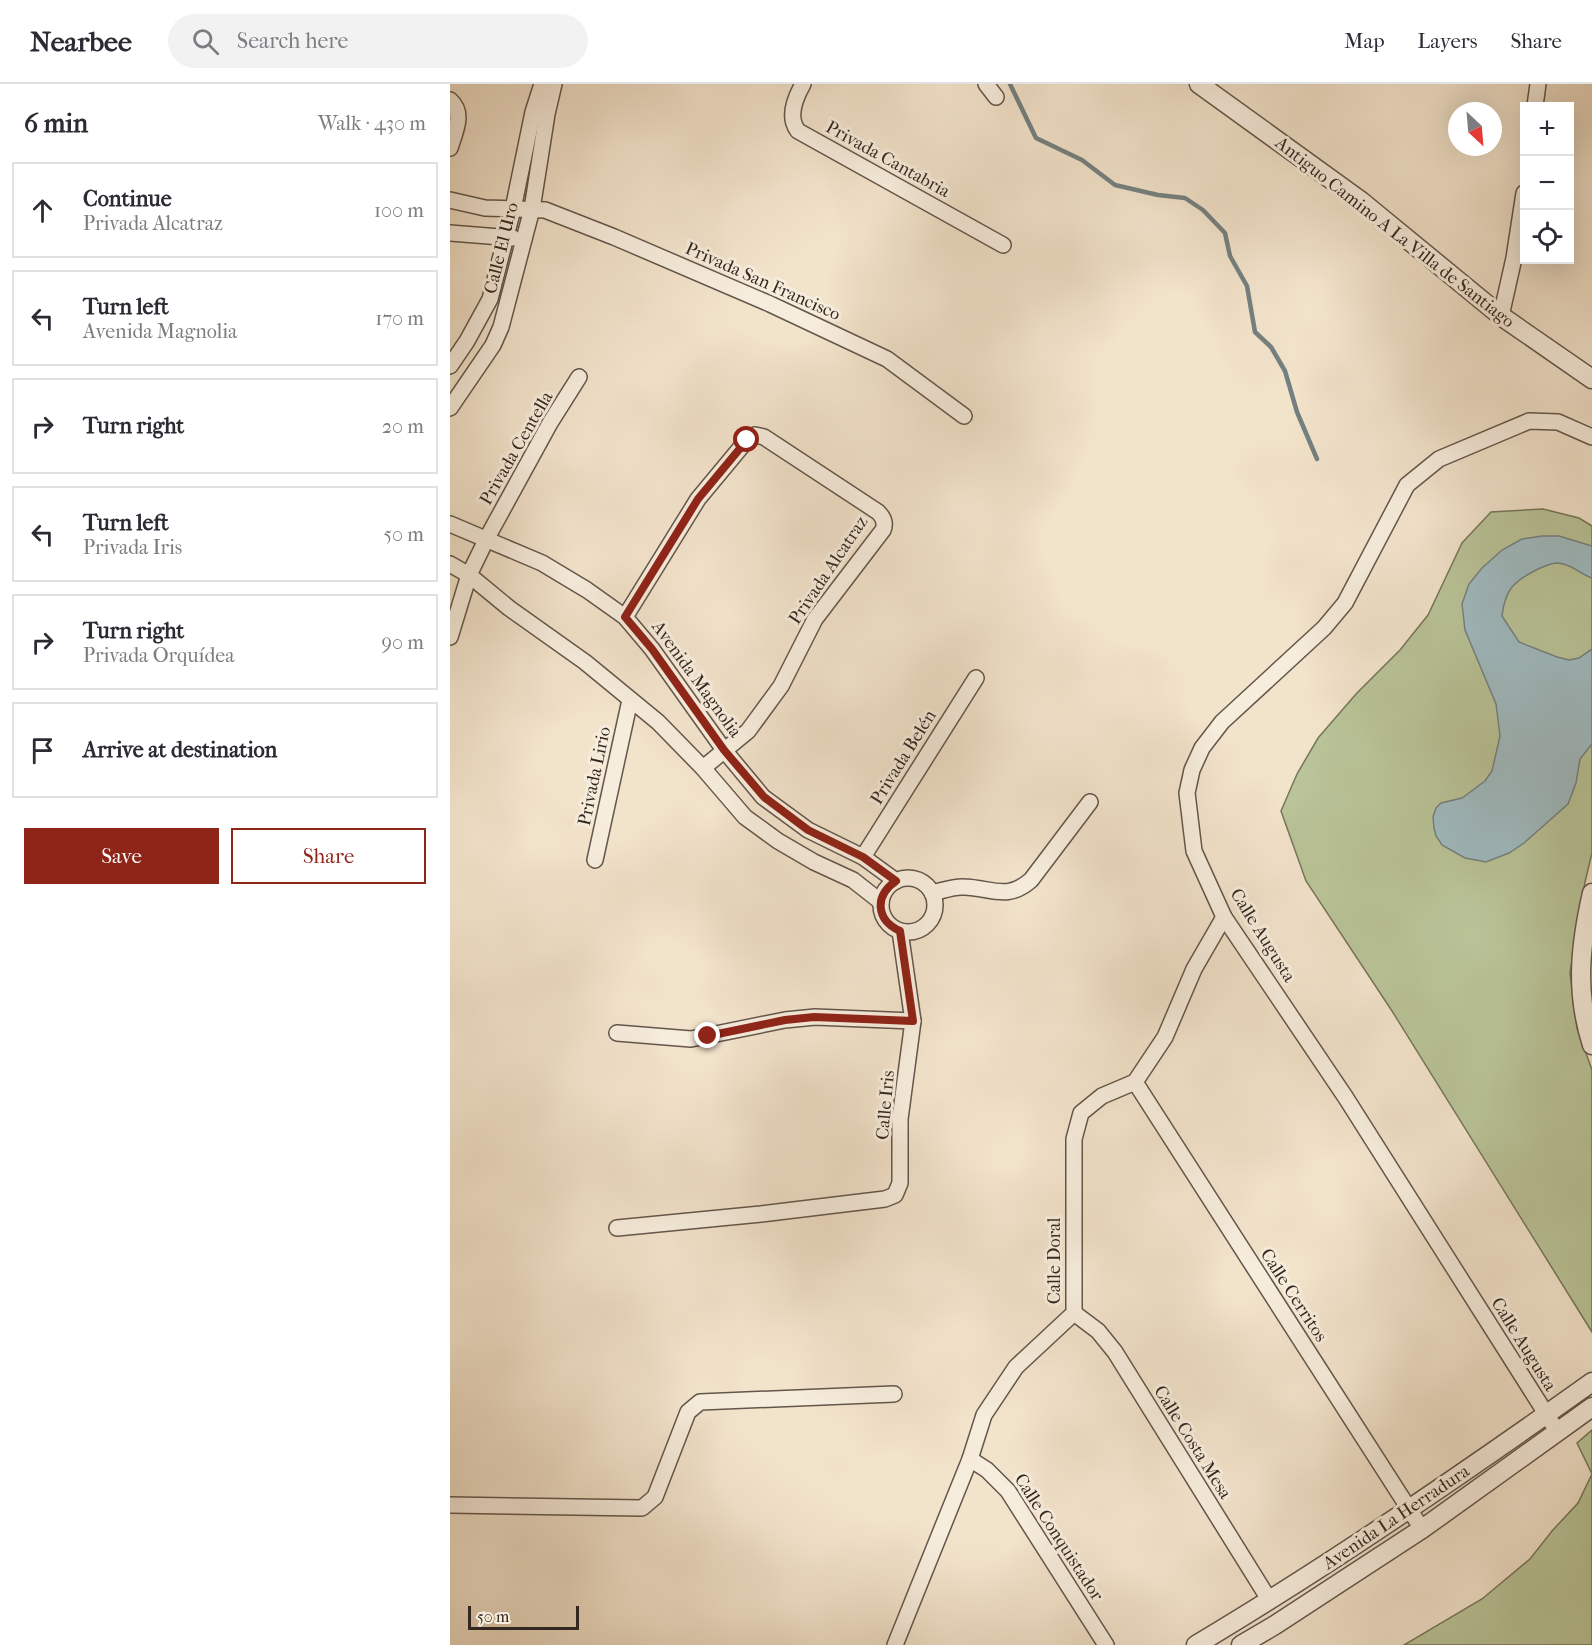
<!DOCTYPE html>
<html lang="en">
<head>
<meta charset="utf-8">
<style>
	:root { --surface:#fff; --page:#f2f2f3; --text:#2b2b33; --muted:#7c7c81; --line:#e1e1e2; --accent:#8f2418 }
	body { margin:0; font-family:"IM FELL French Canon",serif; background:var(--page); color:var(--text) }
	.controls { position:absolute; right:18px; top:18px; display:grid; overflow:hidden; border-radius:0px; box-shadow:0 6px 24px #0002 }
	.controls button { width:54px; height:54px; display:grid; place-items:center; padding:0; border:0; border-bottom:2px solid var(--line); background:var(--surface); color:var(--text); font:30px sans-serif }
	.compass { position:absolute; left:998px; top:18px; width:54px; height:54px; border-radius:50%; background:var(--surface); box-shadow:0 6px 24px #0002; rotate:154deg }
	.scale { position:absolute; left:18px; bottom:15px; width:111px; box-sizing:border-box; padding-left:6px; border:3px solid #342720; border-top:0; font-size:16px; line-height:21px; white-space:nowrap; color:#342720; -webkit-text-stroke:4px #f7eddd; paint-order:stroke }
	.stop { position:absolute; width:18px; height:18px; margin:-14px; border:4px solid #8f2418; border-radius:50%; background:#fff }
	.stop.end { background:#8f2418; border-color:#fff; box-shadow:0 2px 6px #0008 }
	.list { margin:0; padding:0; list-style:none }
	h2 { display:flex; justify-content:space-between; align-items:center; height:78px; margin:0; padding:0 24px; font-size:26px }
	h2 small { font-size:20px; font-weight:400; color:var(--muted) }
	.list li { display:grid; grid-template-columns:39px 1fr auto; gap:18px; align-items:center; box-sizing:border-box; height:96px; margin:0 12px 12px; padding:0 12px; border:2px solid var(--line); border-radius:0px }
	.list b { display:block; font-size:22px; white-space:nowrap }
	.list p { margin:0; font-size:20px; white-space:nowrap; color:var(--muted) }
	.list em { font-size:20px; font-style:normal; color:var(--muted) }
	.actions { display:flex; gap:12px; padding:18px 24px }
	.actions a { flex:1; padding:14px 0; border:2px solid var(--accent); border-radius:0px; text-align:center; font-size:21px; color:var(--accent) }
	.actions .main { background:var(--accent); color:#fff }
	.icon { flex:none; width:33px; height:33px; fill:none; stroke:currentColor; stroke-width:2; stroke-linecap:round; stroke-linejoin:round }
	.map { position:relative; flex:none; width:1142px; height:1561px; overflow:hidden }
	header { display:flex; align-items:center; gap:36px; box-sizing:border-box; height:84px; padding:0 30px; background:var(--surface); border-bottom:2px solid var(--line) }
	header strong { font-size:28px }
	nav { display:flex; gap:33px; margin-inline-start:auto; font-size:21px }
	.search { width:420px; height:54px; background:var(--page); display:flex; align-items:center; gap:15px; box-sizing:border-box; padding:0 21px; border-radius:33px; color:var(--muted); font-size:22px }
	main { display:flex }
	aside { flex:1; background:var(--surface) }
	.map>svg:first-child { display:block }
	.green { fill:#b9c498; stroke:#76765c; stroke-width:1.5 }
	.water { fill:#9fbbc1; stroke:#748081; stroke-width:1.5 }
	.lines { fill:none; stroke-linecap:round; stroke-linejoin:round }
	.stream { stroke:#748081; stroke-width:4.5 }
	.minor-casing { stroke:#64564b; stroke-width:18 }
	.tertiary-casing { stroke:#64564b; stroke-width:21 }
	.minor { stroke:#f7eddd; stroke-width:15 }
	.tertiary { stroke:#f7eddd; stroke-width:18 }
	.route { stroke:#8f2418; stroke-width:8 }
	.labels { text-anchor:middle; stroke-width:6; stroke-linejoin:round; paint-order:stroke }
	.street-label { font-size:18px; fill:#342720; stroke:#f7eddd }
</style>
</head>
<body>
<header>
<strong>Nearbee</strong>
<div class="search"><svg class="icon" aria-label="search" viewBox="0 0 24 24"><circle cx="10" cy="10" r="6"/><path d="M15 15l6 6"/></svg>Search here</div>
<nav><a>Map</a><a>Layers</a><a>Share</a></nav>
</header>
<main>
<aside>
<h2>6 min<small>Walk · 430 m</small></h2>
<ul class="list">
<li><svg class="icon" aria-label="ahead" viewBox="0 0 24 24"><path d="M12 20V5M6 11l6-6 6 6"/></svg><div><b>Continue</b><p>Privada Alcatraz</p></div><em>100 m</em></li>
<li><svg class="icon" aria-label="left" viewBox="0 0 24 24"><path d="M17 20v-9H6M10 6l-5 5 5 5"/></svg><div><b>Turn left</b><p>Avenida Magnolia</p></div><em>170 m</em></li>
<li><svg class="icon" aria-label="right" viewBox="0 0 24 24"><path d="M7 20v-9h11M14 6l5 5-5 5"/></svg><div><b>Turn right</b></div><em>20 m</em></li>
<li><svg class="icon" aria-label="left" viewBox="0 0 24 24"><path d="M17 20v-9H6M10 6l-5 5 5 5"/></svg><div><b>Turn left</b><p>Privada Iris</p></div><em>50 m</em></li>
<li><svg class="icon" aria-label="right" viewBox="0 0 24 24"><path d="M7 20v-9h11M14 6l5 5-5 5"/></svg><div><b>Turn right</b><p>Privada Orquídea</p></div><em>90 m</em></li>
<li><svg class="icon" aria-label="arrive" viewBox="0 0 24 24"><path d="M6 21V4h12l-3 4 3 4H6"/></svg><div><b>Arrive at destination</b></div></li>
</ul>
<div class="actions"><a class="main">Save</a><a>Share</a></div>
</aside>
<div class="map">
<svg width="1142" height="1561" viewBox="0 0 1142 1561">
	<rect width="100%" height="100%" fill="#f2e3cb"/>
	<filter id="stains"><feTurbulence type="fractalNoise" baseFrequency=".00333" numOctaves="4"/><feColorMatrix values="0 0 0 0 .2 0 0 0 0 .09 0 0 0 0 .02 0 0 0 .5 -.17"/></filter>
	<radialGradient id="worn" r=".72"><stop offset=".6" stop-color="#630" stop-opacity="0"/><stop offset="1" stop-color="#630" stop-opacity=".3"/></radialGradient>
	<!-- green -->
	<g class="green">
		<path d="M1093 425 1129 434 1142 442V769L1135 798 1120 889 1127 944 1142 986V1248L942 927 856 797 831 727 847 690 868 654 906 610 950 566 978 531 1012 459 1041 428Z"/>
		<path d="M1142 1346V1561H954L1032 1515 1080 1475 1102 1447 1128 1419 1142 1390 1127 1359Z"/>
	</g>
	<!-- water -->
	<path class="water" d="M1092 452H1109L1142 462V494C1130 490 1122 480 1108 479 1100 479 1093 483 1086 486 1063 498 1055 506 1052 532L1069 558 1107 573 1119 576 1129 574 1142 565V660L1130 675 1126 699 1118 720 1074 759 1059 769 1036 778 1015 774 992 761 986 752 984 744 983 733 986 724 991 719 1012 714 1035 697 1042 687 1050 652 1046 620 1015 546 1012 520 1019 500 1032 484 1052 466 1072 455Z"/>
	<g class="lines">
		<!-- stream -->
		<path class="stream" d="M560 0 586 54 632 76 665 101 708 111 735 114 753 126 775 149 780 172 797 202 805 248 821 263 835 287 847 328 867 375"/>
		<defs>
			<g id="minor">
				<path d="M353 0C345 14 337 33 348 47L553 161"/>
				<path d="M536 0 546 13"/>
				<path d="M0 16C15 29 5 48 0 64"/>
				<path d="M1085 22 1088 0"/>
				<path d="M0 116 35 124 95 126 164 153 320 220 437 275 514 332"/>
				<path d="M0 149 63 154"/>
				<path d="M1051 232 1064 174 1074 109"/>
				<path d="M0 282 17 257 40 215 63 125 83 28 92 0"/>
				<path d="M0 324 43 261 51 243 82 125 97 30 104 0"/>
				<path d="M0 440 92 479 137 506 175 533 202 565 274 666 313 713 358 746 413 773 446 797"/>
				<path d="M0 480 19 491 59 524 135 578 208 638 253 684 295 733 328 757 364 778 403 796 431 818"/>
				<path d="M175 533 248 415 297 356 305 351 314 353 428 428C433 433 436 439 433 446L365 535 331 602 298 647 253 684"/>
				<path d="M0 553 19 491 37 454 100 339 129 293"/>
				<path d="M413 773 526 594"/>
				<path d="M145 776 180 616"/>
				<circle cx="458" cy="821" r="27"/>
				<path d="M482 809C492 807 504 802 514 803 542 804 557 817 581 796L640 718"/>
				<path d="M167 949 241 955 335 936 365 933 463 937"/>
				<path d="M685 998 972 1445"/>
				<path d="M167 1144 311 1130 435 1115 445 1111 450 1099V1035L463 937 450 847"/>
				<path d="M624 1229 648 1247 665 1268 820 1517"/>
				<path d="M1107 1347 896 1014 774 833 744 767 737 709 742 686 752 664 772 638 874 544 895 519 957 401 989 375 1079 337 1108 338 1142 353"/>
				<path d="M520 1375 537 1386 558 1407 656 1561"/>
				<path d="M0 1421 192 1424 205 1413 238 1328 250 1318 444 1310"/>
				<path d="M445 1561 520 1375 534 1331 566 1283 624 1229V1055L631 1029 652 1012 685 998 715 953 744 885 774 833"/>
			</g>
			<g id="tertiary">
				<path d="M749 0 911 117 1051 232 1142 295"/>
				<path d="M1142 809C1130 862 1125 908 1142 961"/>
				<path d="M746 1561C882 1480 1013 1390 1142 1298"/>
				<path d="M791 1561 825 1541 972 1445 1142 1323"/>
			</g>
		</defs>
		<!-- minor casing -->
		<use href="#minor" class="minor-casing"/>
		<!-- tertiary casing -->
		<use href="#tertiary" class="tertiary-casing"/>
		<!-- minor -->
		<use href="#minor" class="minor"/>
		<!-- tertiary -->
		<use href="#tertiary" class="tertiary"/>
	</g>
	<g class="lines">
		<!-- route -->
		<path class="route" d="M258 952 335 936 364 933 463 937 450 847C426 836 424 812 446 797L413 773 358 746 314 713 274 666 202 565 175 533 248 415 297 356"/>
	</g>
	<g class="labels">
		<!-- street labels -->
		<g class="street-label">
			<text transform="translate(438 75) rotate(29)" y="6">Privada Cantabria</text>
			<text transform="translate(945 148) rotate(38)" y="6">Antiguo Camino A La Villa de Santiago</text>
			<text transform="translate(51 164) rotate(-76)" y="6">Calle El Uro</text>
			<text transform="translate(313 197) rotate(24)" y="6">Privada San Francisco</text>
			<text transform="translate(66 364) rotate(-60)" y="6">Privada Centella</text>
			<text transform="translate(378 486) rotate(-56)" y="6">Privada Alcatraz</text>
			<text transform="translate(247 595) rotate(54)" y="6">Avenida Magnolia</text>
			<text transform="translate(453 673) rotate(-58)" y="6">Privada Belén</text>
			<text transform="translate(144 692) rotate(-78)" y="6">Privada Lirio</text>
			<text transform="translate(813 851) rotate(58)" y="6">Calle Augusta</text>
			<text transform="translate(435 1021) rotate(-85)" y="6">Calle Iris</text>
			<text transform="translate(604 1177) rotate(-90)" y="6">Calle Doral</text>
			<text transform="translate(844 1211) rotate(57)" y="6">Calle Cerritos</text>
			<text transform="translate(1074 1260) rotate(58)" y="6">Calle Augusta</text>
			<text transform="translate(743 1358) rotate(58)" y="6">Calle Costa Mesa</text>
			<text transform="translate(946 1433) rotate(-34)" y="6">Avenida La Herradura</text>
			<text transform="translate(609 1453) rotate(57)" y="6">Calle Conquistador</text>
		</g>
	</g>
	<rect width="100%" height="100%" filter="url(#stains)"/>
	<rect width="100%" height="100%" fill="url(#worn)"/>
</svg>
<div class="controls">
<button>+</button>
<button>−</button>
<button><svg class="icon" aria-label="locate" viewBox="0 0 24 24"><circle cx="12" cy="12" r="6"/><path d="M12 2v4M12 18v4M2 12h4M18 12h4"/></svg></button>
</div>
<svg class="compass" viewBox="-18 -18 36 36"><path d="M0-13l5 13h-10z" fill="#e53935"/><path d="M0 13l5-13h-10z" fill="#7c7c81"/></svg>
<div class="scale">50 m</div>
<div class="stop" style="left:297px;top:356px"></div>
<div class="stop end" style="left:258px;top:952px"></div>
</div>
</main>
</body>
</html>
